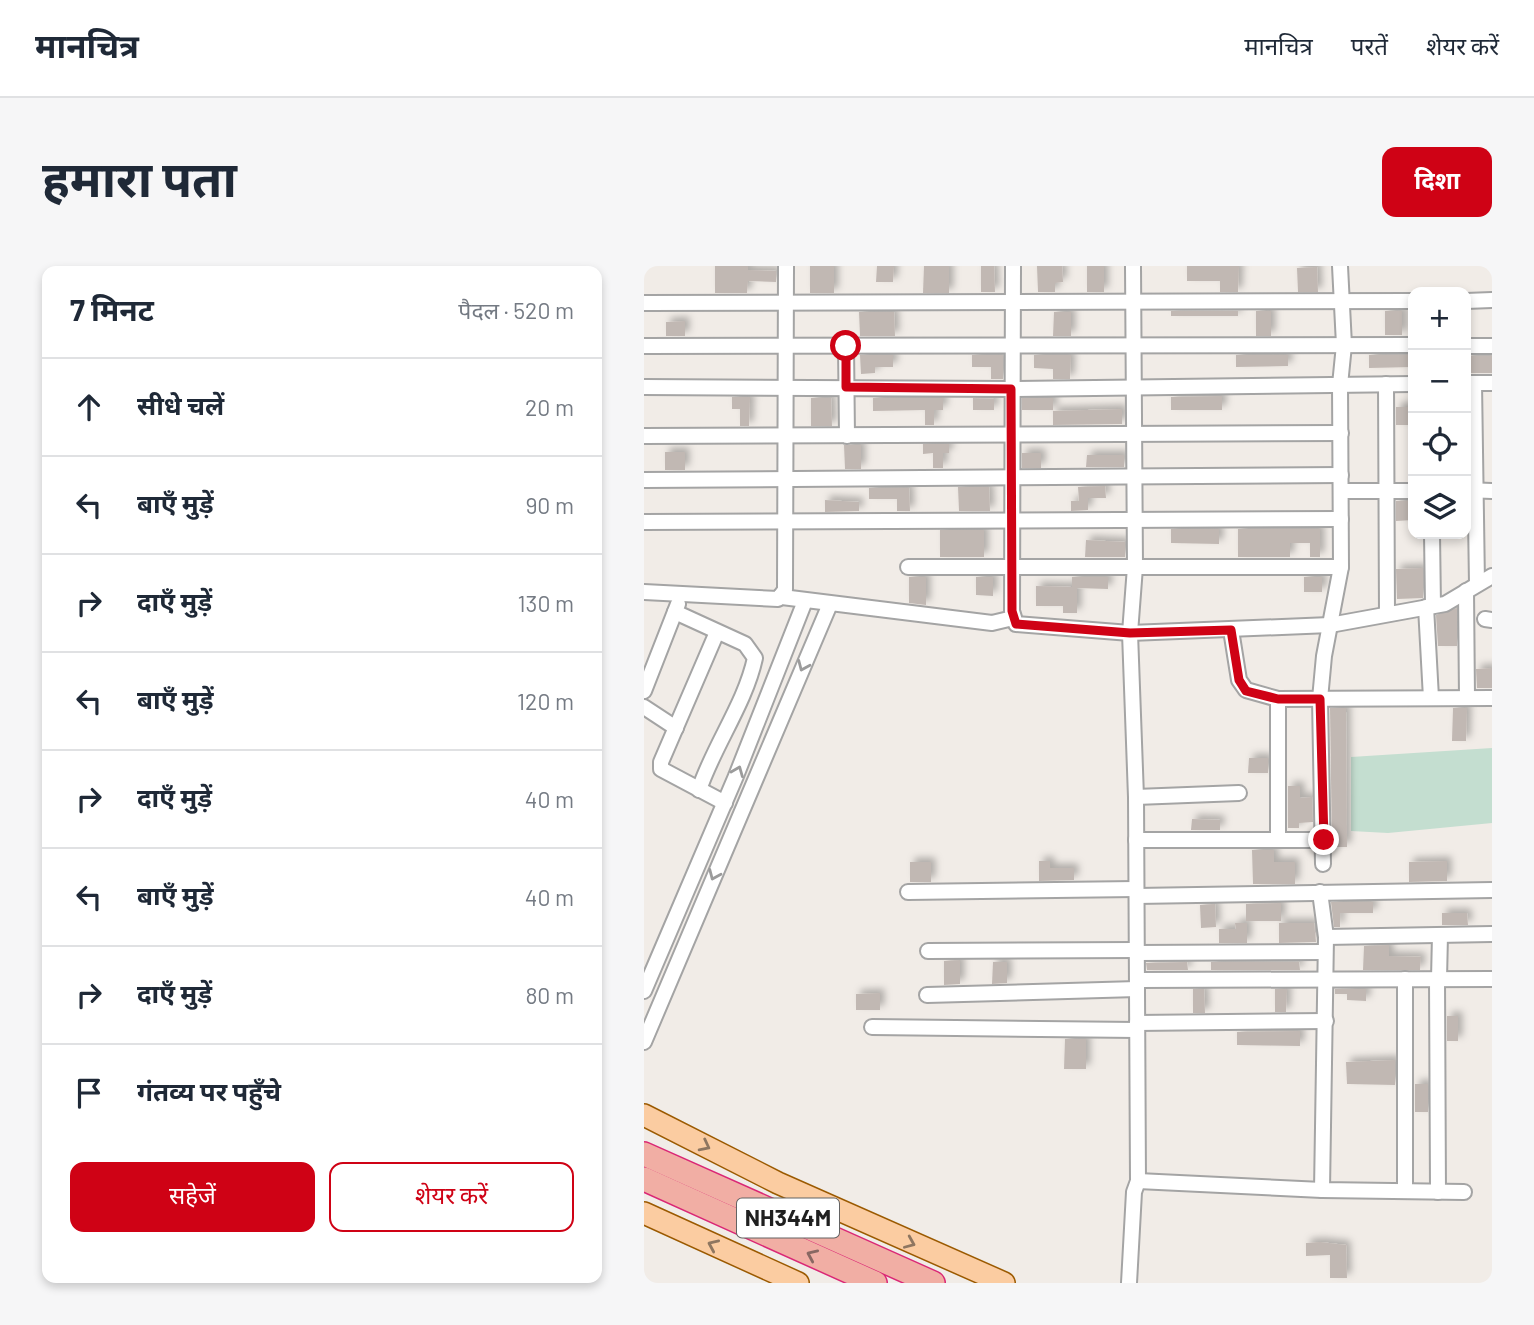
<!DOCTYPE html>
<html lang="hi">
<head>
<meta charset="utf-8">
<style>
	:root { --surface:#fff; --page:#f6f6f7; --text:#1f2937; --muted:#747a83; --line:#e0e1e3; --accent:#cf0215 }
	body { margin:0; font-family:Barlow,"Noto Sans Devanagari",sans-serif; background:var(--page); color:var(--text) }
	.controls { position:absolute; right:21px; top:21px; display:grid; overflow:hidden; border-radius:14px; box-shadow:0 4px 10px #0003 }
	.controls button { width:63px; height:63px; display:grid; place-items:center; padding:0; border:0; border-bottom:2px solid var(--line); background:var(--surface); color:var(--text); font:35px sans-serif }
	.stop { position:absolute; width:21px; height:21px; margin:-16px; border:5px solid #cf0215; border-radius:50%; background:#fff }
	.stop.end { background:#cf0215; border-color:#fff; box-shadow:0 2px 7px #0008 }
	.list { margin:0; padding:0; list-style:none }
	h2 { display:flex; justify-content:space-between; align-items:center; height:91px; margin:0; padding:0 28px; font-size:30px }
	h2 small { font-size:23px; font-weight:400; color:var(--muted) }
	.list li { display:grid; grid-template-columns:46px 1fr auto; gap:21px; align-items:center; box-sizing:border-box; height:98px; padding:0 28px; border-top:2px solid var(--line) }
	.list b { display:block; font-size:26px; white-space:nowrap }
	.list em { font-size:23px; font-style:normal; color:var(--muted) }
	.actions { display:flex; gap:14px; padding:21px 28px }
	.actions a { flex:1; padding:16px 0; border:2px solid var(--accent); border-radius:14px; text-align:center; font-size:24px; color:var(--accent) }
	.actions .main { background:var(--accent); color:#fff }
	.icon { flex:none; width:38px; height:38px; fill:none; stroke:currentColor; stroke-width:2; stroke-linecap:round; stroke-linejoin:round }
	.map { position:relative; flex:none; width:848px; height:1017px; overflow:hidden; border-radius:14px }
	header { display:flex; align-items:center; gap:42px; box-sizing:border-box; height:98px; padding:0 35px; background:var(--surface); border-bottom:2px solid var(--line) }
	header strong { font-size:33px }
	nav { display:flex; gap:38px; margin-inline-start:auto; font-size:24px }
	.intro { display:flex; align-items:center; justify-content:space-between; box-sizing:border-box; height:168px; padding:0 42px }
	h1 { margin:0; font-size:49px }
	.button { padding:18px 32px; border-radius:14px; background:var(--accent); color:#fff; font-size:24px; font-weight:700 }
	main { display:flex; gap:42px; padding:0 42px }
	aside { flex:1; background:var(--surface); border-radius:14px; box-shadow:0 4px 10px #0003 }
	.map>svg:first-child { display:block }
	.wetland { fill:#c4ded0 }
	.building { fill:#c1b8b3; filter:url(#shadow) }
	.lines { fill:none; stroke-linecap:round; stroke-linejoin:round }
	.minor-casing { stroke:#a4a4a4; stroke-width:18 }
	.primary-casing { stroke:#9b5a01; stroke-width:24 }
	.trunk-casing { stroke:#da2876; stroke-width:26 }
	.minor { stroke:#fff; stroke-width:14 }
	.primary { stroke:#fbcca1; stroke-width:21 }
	.trunk { stroke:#f1aea4; stroke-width:23 }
	.oneway { stroke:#9b9b9b }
	.oneway2 { stroke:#8e7660 }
	.oneway3 { stroke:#886762 }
	.route { stroke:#cf0215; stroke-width:9 }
	.labels { text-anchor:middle; stroke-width:7; stroke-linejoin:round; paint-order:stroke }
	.shield { fill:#fff; stroke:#636363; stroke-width:2 }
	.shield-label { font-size:23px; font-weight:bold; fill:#202020 }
</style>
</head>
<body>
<header>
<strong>मानचित्र</strong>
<nav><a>मानचित्र</a><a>परतें</a><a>शेयर करें</a></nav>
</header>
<div class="intro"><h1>हमारा पता</h1><a class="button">दिशा</a></div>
<main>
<aside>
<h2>7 मिनट<small>पैदल · 520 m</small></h2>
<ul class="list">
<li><svg class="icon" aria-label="ahead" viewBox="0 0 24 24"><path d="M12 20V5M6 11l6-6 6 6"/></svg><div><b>सीधे चलें</b></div><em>20 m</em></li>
<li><svg class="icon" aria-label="left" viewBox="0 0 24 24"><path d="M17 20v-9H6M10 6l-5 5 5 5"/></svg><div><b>बाएँ मुड़ें</b></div><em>90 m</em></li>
<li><svg class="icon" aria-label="right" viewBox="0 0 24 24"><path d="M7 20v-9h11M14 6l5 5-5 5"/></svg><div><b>दाएँ मुड़ें</b></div><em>130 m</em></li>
<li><svg class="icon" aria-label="left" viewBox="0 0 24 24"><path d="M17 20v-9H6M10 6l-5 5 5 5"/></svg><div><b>बाएँ मुड़ें</b></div><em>120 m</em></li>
<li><svg class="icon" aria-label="right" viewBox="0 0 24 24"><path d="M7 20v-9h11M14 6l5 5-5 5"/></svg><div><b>दाएँ मुड़ें</b></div><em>40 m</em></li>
<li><svg class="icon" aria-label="left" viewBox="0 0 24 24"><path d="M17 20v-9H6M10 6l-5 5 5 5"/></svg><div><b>बाएँ मुड़ें</b></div><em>40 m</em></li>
<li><svg class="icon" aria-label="right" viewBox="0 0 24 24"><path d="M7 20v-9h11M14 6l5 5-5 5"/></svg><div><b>दाएँ मुड़ें</b></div><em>80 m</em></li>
<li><svg class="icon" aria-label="arrive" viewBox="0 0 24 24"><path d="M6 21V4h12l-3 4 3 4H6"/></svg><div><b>गंतव्य पर पहुँचे</b></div></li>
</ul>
<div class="actions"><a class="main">सहेजें</a><a>शेयर करें</a></div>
</aside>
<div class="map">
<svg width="848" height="1017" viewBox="0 0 848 1017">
	<defs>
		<filter id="shadow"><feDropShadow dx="4.5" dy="-4.5" stdDeviation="3.5" flood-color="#0004"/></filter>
	</defs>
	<rect width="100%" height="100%" fill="#f1ece7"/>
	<!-- wetland -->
	<path class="wetland" d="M848 482V557L744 567 707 565V491Z"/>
	<!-- building -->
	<g class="building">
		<path d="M71 0H104V4L132 5V16L104 15 103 27H71Z"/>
		<rect x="166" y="0" width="24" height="27"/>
		<path d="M233 0H250L249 16H232Z"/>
		<path d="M280 0H305V27H279Z"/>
		<path d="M337 0H350L351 26H337Z"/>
		<path d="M393 0H418L419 16 411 17V26H394Z"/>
		<rect x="443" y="0" width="17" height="26"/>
		<path d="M543 0H595L594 26H576V15H543Z"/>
		<path d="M673 1 674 26H654L653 2Z"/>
		<rect x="527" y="45" width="67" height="5"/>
		<rect x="612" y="45" width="15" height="25"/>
		<rect x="741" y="45" width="17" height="24"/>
		<path d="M215 46H250L251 70H216Z"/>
		<path d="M410 46H427V70H409Z"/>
		<path d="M41 55V70H22V56Z"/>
		<path d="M216 89H249V101H231V107L217 108Z"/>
		<path d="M328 89H359V113H347V101H328Z"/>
		<path d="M390 89H427L426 113H409V103L390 102Z"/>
		<path d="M592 89H644V100L592 101Z"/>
		<path d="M725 89H769V101L725 102Z"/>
		<rect x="822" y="90" width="26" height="17"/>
		<path d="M578 130V144H527V131Z"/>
		<path d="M88 131H106L105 160H96V143H88Z"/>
		<path d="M167 132H187L188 160H167Z"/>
		<path d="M229 132H299V144H290V159H281V144L229 145Z"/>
		<path d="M329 132 350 133V144H329Z"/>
		<rect x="378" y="132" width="31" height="12"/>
		<rect x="752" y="141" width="17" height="18"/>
		<path d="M478 143V158L409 159V145Z"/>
		<path d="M279 178H305V187H299V202H289V187L279 188Z"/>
		<path d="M200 179H217V203H201Z"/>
		<rect x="21" y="186" width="20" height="18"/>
		<rect x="378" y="187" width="19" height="15"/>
		<path d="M443 189H480V201H442Z"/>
		<path d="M461 220 462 232H444V244L427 245V235H435L434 221Z"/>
		<path d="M314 221H345L346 245H315Z"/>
		<path d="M225 222H265L266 245H253V233H225Z"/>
		<path d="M181 234 215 236V245L181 246Z"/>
		<path d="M752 235H769V254L752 255Z"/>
		<path d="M527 263H575V278L527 277Z"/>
		<path d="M594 263H676V291H666V277H646V291H594Z"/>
		<rect x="296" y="264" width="44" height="27"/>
		<path d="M442 274 481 276V291H441Z"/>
		<path d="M779 302V332L753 333 752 303Z"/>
		<path d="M265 311H282V339L265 337Z"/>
		<path d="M332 311H349V330L332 329Z"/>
		<path d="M428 311H464V323L433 322V347H419V340H392V320L428 321Z"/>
		<rect x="660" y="311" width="18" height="15"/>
		<path d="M813 342V380H794L792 349Z"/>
		<path d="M848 402V422H833L832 403Z"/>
		<path d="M686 442H702L703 581H688Z"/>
		<path d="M809 442H823L822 475H808Z"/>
		<path d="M605 492H624V507H604Z"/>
		<path d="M644 520H656V532L668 531 669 556 655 557V562H644Z"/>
		<path d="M548 553 576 554V564H547Z"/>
		<path d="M608 584H630V596H651V618H609Z"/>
		<path d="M395 595H406V602H430V614L395 615Z"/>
		<path d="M803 595V615L765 616V596Z"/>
		<rect x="266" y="596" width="21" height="20"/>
		<path d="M687 636H729V647H696V661H690Z"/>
		<path d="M637 637V655H602V638Z"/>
		<path d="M571 638 572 661 557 662 556 639Z"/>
		<path d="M798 647H823L824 659H798Z"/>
		<path d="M591 657H603V677H575V663H592Z"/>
		<path d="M635 657H670L672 676 635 677Z"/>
		<path d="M745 679V690L777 691 776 704H719L720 680Z"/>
		<path d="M316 694V718L300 719V695Z"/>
		<path d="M349 696H363V717L348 718Z"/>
		<path d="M543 696 544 704H503L502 697Z"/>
		<path d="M567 696H655L656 704H567Z"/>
		<path d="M549 723H560L561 747H549Z"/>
		<path d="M631 723H643L642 746H631Z"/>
		<path d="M691 723H722V735L703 734V728H691Z"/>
		<path d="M236 727V744H212V728Z"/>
		<rect x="803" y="750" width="11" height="25"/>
		<path d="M656 765V780L593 779V766Z"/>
		<path d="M421 773H442V803H420Z"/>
		<path d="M751 794V819L703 818 702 796Z"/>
		<rect x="771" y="818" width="13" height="28"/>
		<path d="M676 976 702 979 703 1012H686V989L662 990V977Z"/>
	</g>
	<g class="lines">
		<defs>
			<g id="minor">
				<path d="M369 0C369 115 368 230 368 345L372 358 486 367 686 359 801 338 848 310"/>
				<path d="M822 35 848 34"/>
				<path d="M0 37 769 35"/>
				<path d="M0 80 769 79"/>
				<path d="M202 80 203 170"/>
				<path d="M822 80H848"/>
				<path d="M822 117H848"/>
				<path d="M830 117 833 318"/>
				<path d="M742 118 743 348"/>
				<path d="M0 121 367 123 769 118"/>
				<path d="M0 170 697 167"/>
				<path d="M0 214 697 209"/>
				<path d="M822 224 848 225"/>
				<path d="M697 225H769"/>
				<path d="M0 256 697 253"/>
				<path d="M788 268 789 340"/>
				<path d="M264 301H697"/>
				<path d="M822 325 823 432"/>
				<path d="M0 326 134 333 141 324 142 0"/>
				<path d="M138 331 348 357 369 352"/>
				<path d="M782 341 787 432"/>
				<path d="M31 346 101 378 111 392C101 438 70 479 55 524"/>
				<path d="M841 353 848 354"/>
				<path d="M587 364 595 414 602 424 634 433"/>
				<path d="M73 366 17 496V503L81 537"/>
				<path d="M0 425 34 338"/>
				<path d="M0 441 32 462"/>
				<path d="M492 531 595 527"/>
				<path d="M492 574H634V433L848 432"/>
				<path d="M634 574H680"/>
				<path d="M679 598 676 433 680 390 697 301 696 119 700 79 696 0"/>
				<path d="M264 626 492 623"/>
				<path d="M676 626 682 671 678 924"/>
				<path d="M493 630 848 624"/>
				<path d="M682 671 848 668"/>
				<path d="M284 685 493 684"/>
				<path d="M493 687 681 686"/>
				<path d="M793 713 794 926"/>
				<path d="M795 713 796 669"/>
				<path d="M493 714 848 713"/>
				<path d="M0 725 92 510 161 335"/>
				<path d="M283 729 493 723"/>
				<path d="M493 757 682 755"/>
				<path d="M228 761 493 764"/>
				<path d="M0 776 186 338"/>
				<path d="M494 915 678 924 820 926"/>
				<path d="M761 925V713"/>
				<path d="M485 1017 490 926 494 915 492 531 486 367 491 301 489 0"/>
			</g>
			<g id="primary">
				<path d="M0 849 134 917 360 1017"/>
				<path d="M0 947 154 1017"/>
			</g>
			<g id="trunk">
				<path d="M0 888 289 1017"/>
				<path d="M0 913 231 1017"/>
			</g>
		</defs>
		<!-- minor casing -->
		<use href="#minor" class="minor-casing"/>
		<!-- primary casing -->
		<use href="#primary" class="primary-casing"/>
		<!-- trunk casing -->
		<use href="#trunk" class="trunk-casing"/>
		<!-- minor -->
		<use href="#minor" class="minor"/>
		<!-- primary -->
		<use href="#primary" class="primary"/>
		<!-- trunk -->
		<use href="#trunk" class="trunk"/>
	</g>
	<!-- one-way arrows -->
	<defs><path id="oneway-chevron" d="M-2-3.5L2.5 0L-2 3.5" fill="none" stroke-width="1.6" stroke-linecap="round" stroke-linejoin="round" transform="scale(1.75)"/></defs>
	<g class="oneway">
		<use href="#oneway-chevron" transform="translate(159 400) rotate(113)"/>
		<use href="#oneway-chevron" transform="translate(94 505) rotate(-68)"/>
		<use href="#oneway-chevron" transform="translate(70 609) rotate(113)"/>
	</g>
	<g class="oneway2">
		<use href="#oneway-chevron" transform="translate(61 880) rotate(27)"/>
		<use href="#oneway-chevron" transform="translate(266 977) rotate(23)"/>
		<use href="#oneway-chevron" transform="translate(69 979) rotate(-156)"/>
	</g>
	<use class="oneway3" href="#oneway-chevron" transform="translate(168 989) rotate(-156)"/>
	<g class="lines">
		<!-- route -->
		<path class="route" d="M202 80V121L367 123 368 345 372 358 486 367 587 364 595 414 602 425 634 433H676L680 574"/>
	</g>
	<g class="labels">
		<!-- shield labels -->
		<rect class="shield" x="93" y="932.5" width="102" height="39" rx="5"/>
		<g class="shield-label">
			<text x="144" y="960">NH344M</text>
		</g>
	</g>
</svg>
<div class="controls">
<button>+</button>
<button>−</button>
<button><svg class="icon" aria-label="locate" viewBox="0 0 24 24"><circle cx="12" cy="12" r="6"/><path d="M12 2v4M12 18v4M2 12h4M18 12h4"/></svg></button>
<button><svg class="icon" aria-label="layers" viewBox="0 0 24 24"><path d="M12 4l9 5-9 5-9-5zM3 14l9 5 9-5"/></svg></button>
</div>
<div class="stop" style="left:202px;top:80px"></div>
<div class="stop end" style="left:680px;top:574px"></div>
</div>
</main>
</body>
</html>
